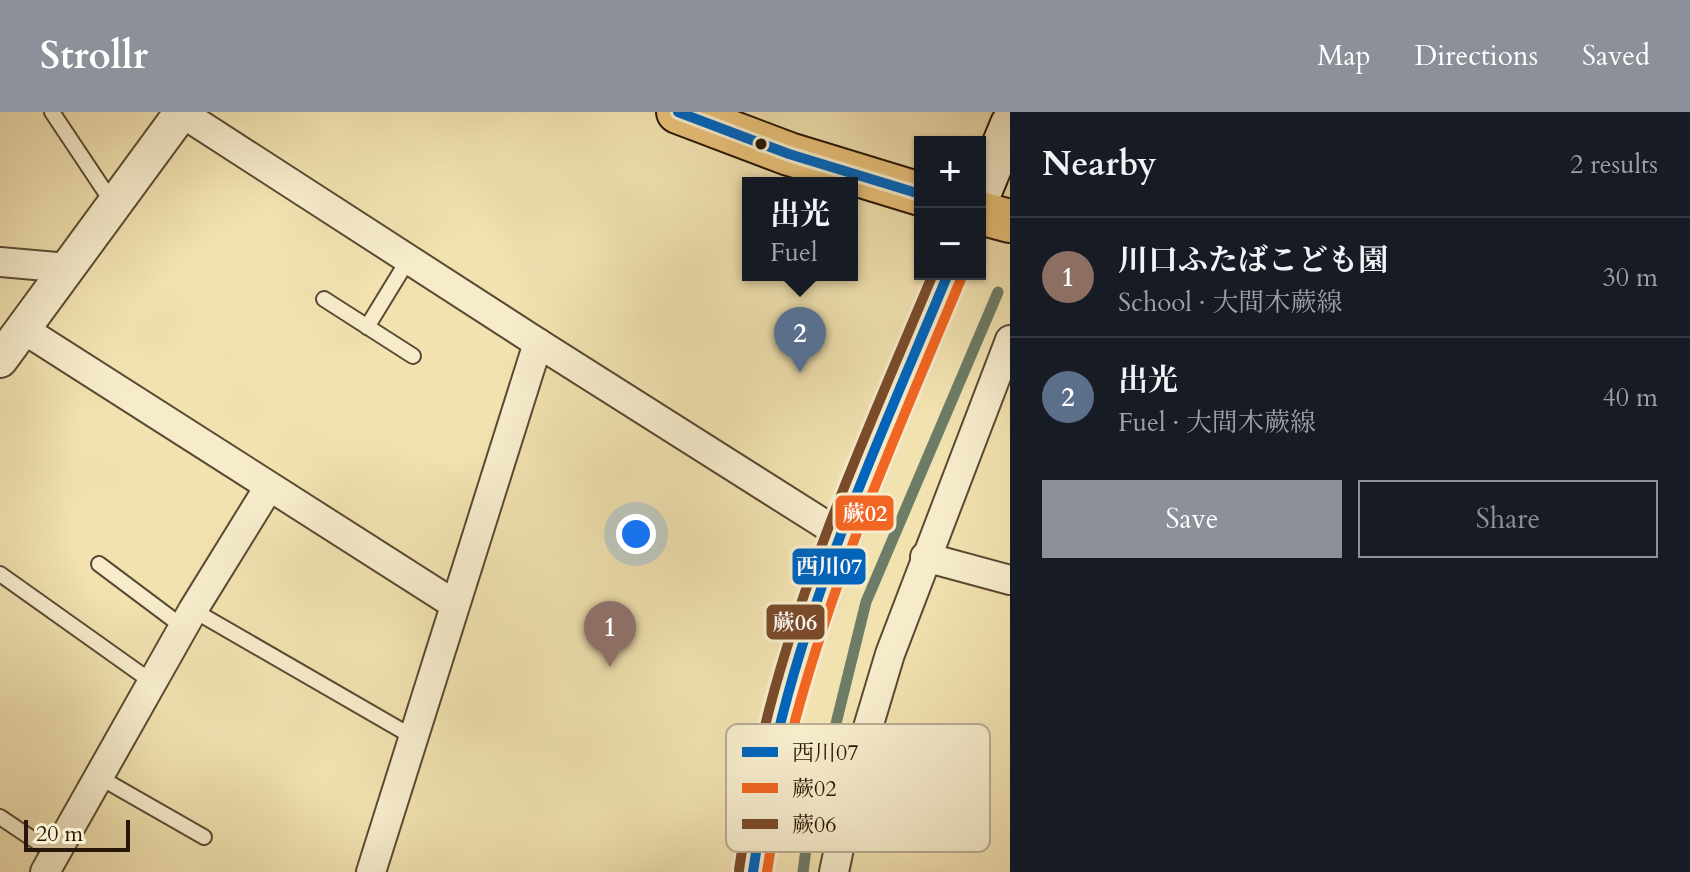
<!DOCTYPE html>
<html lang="en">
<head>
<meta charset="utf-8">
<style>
	:root { --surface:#171b24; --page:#20242c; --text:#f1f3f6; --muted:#9ea1a6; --line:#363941; --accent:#8c9099 }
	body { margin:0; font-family:Cardo,"Noto Serif JP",serif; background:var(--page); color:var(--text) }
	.controls { position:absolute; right:24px; top:24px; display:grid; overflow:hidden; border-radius:0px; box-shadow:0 2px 6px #0004 }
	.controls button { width:72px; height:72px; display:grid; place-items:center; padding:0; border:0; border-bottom:2px solid var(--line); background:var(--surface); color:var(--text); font:40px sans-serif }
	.scale { position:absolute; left:24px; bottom:20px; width:106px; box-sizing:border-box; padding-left:8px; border:4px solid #281708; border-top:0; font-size:22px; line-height:28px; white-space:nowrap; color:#281708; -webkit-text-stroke:6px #f6eccc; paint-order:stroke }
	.you { position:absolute; left:636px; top:422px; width:28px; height:28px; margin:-20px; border:6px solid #fff; border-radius:50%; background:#1a73e8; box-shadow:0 0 0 12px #1a73e833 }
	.badge { display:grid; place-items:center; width:52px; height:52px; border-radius:50%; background:var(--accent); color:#fff; font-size:26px; font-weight:700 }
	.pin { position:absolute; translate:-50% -66px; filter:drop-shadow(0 2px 4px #0008) }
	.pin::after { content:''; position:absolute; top:42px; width:28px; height:24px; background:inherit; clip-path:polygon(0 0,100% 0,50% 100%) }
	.popup { position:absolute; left:742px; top:65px; width:116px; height:104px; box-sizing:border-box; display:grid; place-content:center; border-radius:0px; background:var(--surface); filter:drop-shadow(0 2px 6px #0005); font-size:26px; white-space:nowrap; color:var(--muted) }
	.popup b { font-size:30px; color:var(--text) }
	.popup::after { content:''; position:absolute; left:50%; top:100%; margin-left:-16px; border:16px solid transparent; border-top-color:var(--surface) }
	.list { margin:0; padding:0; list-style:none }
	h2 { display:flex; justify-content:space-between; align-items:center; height:104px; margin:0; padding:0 32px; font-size:34px }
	h2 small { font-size:26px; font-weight:400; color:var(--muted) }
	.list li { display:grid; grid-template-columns:52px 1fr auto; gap:24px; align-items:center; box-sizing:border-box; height:120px; padding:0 32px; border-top:2px solid var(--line) }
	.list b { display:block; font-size:30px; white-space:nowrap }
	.list p { margin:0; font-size:26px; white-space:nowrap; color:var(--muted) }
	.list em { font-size:26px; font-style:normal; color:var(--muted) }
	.actions { display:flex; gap:16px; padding:24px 32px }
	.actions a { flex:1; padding:18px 0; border:2px solid var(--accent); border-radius:0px; text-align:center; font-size:28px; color:var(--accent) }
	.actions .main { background:var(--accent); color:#fff }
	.map { position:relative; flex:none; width:1010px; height:760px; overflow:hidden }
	header { display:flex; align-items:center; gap:48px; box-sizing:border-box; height:112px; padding:0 40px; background:var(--accent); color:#fff }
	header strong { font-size:38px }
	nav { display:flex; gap:44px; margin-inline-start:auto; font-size:28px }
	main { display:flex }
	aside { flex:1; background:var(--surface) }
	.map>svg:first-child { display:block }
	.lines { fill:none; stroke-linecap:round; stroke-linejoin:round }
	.stream { stroke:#6d7c67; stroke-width:11 }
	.service-casing { stroke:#5a4a32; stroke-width:18 }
	.minor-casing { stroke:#5a4a32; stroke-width:32 }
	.tertiary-casing { stroke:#5a4a32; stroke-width:38 }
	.secondary-casing { stroke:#281708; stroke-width:42 }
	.primary-casing { stroke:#281708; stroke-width:46 }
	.service { stroke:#f6eccc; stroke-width:14 }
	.minor { stroke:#f6eccc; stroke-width:28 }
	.tertiary { stroke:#f6eccc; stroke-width:34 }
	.secondary { stroke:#f6eccc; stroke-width:38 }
	.primary { stroke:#e8c178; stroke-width:42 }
	.bus-1-casing { stroke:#f6eccc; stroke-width:16 }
	.bus-2-casing { stroke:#f6eccc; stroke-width:16 }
	.bus-3-casing { stroke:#f6eccc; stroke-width:16 }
	.bus-1 { stroke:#0065bd; stroke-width:10 }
	.bus-2 { stroke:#f26522; stroke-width:10 }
	.bus-3 { stroke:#7a4b2a; stroke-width:10 }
	.bus-dot { fill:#281708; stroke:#f6eccc; stroke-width:3 }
	.key { fill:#f6eccc; stroke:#b8ac91; stroke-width:2 }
	.key-label { font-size:22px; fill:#281708 }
	.line-badge { stroke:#f6eccc; stroke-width:3 }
	.badge-label { font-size:22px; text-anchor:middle; font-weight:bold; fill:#fff }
</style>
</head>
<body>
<header>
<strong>Strollr</strong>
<nav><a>Map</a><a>Directions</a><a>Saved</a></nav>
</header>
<main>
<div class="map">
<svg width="1010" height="760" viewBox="0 0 1010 760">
	<rect width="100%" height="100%" fill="#f1e2b0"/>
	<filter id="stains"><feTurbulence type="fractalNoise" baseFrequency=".0025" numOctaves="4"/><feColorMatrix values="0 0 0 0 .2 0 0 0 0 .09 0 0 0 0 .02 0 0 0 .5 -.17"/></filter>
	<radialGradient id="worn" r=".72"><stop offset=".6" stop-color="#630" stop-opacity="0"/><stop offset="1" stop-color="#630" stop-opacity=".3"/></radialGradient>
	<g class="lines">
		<!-- stream -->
		<path class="stream" d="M803 760 807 729 866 490 998 180"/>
		<defs>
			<g id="service">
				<path d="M52 0 114 93"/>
				<path d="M324 187 413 244"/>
				<path d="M367 215 408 148"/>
				<path d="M99 452 183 515"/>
				<path d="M0 462 152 570"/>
				<path d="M193 498 413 625"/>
				<path d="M99 665 204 725"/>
				<path d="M0 705 55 742"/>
			</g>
			<g id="minor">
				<path d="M182 1 538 231 843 424"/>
				<path d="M0 150 68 156"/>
				<path d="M23 217 454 492"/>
				<path d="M925 445 1010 468"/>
				<path d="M45 760 193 498 269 375"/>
				<path d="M371 760 538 231"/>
				<path d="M834 760 857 652 890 542 1010 228"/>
			</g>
			<path id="tertiary" d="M0 248 182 0"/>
			<g id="secondary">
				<path d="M980 85 1010 12"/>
				<path d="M753 760C762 700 771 639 788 582 830 438 891 300 948 162"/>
			</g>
			<g id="primary">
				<path d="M678 0 789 42 920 82"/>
				<path d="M980 101 1010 109"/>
			</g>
		</defs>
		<!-- service casing -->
		<use href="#service" class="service-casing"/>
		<!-- minor casing -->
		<use href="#minor" class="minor-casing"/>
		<!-- tertiary casing -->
		<use href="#tertiary" class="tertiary-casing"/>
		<!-- secondary casing -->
		<use href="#secondary" class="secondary-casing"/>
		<!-- primary casing -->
		<use href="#primary" class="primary-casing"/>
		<!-- service -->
		<use href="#service" class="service"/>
		<!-- minor -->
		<use href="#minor" class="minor"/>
		<!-- tertiary -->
		<use href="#tertiary" class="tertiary"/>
		<!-- secondary -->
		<use href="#secondary" class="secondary"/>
		<!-- primary -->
		<use href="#primary" class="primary"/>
		<defs>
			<g id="bus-1">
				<path d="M678 0 789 42 920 82"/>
				<path d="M753 760C761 708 769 656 782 605 821 452 888 307 948 162"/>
			</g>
			<path id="bus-2" d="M767 760C775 708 783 656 796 605 837 454 901 311 961 167"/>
			<path id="bus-3" d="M739 758C747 706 755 653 768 602 807 450 873 306 933 162"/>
		</defs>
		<!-- bus-1 casing -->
		<use href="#bus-1" class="bus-1-casing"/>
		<!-- bus-2 casing -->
		<use href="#bus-2" class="bus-2-casing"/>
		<!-- bus-3 casing -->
		<use href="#bus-3" class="bus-3-casing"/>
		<!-- bus-1 -->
		<use href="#bus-1" class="bus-1"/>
		<!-- bus-2 -->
		<use href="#bus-2" class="bus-2"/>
		<!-- bus-3 -->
		<use href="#bus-3" class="bus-3"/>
	</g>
	<!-- markers -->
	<circle class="bus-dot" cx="761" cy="32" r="7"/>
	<!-- legend -->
	<rect x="726" y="612" width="264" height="128" rx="12" class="key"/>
	<rect x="742" y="635" width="36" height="10" fill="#0065bd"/>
	<rect x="742" y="671" width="36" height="10" fill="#f26522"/>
	<rect x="742" y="707" width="36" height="10" fill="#7a4b2a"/>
	<g class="key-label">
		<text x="792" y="648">西川07</text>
		<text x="792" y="684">蕨02</text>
		<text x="792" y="720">蕨06</text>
	</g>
	<g class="line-badge">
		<rect x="834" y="382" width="61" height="38" rx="8" fill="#f26522"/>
		<rect x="791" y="435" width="76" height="39" rx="8" fill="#0065bd"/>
		<rect x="765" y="491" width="61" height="38" rx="8" fill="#7a4b2a"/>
	</g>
	<g class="badge-label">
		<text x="865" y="409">蕨02</text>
		<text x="829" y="462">西川07</text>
		<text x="795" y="518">蕨06</text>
	</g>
	<rect width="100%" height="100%" filter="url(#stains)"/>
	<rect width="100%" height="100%" fill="url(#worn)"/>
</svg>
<div class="controls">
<button>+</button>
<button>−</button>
</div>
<div class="scale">20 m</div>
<div class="you"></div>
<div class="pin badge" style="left:610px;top:555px;background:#8d6e63">1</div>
<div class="pin badge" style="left:800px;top:261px;background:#5c6f8a">2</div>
<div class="popup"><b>出光</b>Fuel</div>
</div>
<aside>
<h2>Nearby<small>2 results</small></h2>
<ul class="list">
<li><span class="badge" style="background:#8d6e63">1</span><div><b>川口ふたばこども園</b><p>School · 大間木蕨線</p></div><em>30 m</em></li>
<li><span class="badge" style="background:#5c6f8a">2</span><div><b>出光</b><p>Fuel · 大間木蕨線</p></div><em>40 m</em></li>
</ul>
<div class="actions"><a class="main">Save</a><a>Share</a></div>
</aside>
</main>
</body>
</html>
